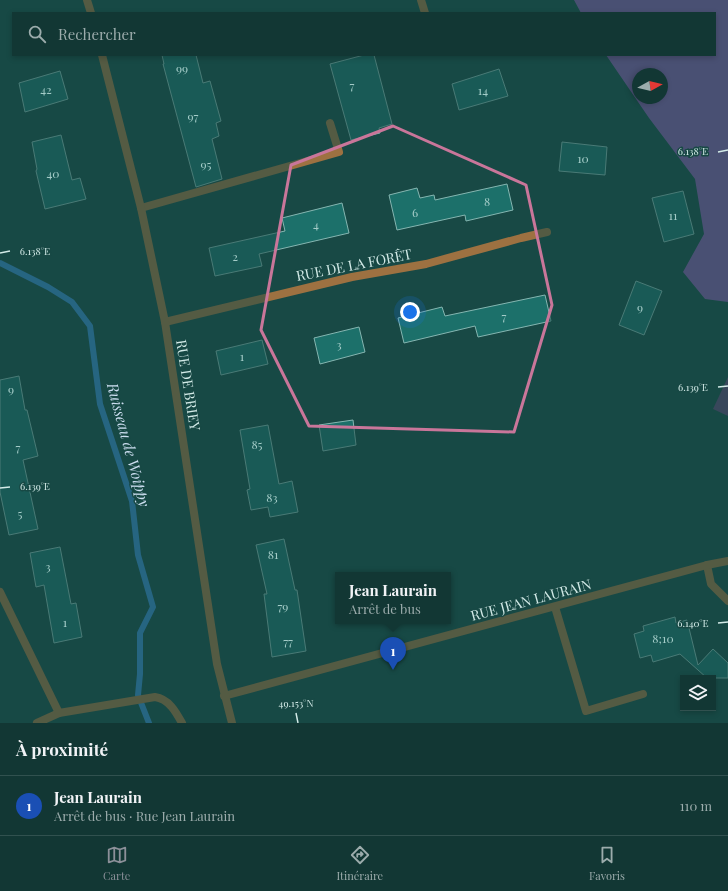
<!DOCTYPE html>
<html lang="fr">
<head>
<meta charset="utf-8">
<style>
	:root { --surface:#123734; --page:#1b3f3c; --text:#f1f3f6; --muted:#9cacac; --line:#31514f; --accent:#8c9099 }
	body { margin:0; font-family:"Playfair Display",serif; background:var(--page); color:var(--text) }
	.controls { position:absolute; right:12px; bottom:12px; display:grid; overflow:hidden; border-radius:0px; box-shadow:0 2px 6px #0003 }
	.controls button { width:36px; height:36px; display:grid; place-items:center; padding:0; border:0; border-bottom:1px solid var(--line); background:var(--surface); color:var(--text); font:20px sans-serif }
	.compass { position:absolute; left:632px; top:68px; width:36px; height:36px; border-radius:50%; background:var(--surface); box-shadow:0 2px 6px #0003; rotate:82deg }
	.you { position:absolute; left:410px; top:312px; width:14px; height:14px; margin:-10px; border:3px solid #fff; border-radius:50%; background:#1a73e8; box-shadow:0 0 0 6px #1a73e833 }
	.badge { display:grid; place-items:center; width:26px; height:26px; border-radius:50%; background:var(--accent); color:#fff; font-size:13px; font-weight:700 }
	.pin { position:absolute; translate:-50% -33px; filter:drop-shadow(0 1px 2px #0008) }
	.pin::after { content:''; position:absolute; top:21px; width:14px; height:12px; background:inherit; clip-path:polygon(0 0,100% 0,50% 100%) }
	.popup { position:absolute; left:335px; top:572px; width:116px; height:52px; box-sizing:border-box; display:grid; place-content:center; border-radius:0px; background:var(--surface); filter:drop-shadow(0 1px 3px #0005); font-size:13px; white-space:nowrap; color:var(--muted) }
	.popup b { font-size:15px; color:var(--text) }
	.popup::after { content:''; position:absolute; left:50%; top:100%; margin-left:-8px; border:8px solid transparent; border-top-color:var(--surface) }
	.list { margin:0; padding:0; list-style:none }
	h2 { display:flex; justify-content:space-between; align-items:center; height:52px; margin:0; padding:0 16px; font-size:17px }
	h2 small { font-size:13px; font-weight:400; color:var(--muted) }
	.list li { display:grid; grid-template-columns:26px 1fr auto; gap:12px; align-items:center; box-sizing:border-box; height:60px; padding:0 16px; border-top:1px solid var(--line) }
	.list b { display:block; font-size:15px; white-space:nowrap }
	.list p { margin:0; font-size:13px; white-space:nowrap; color:var(--muted) }
	.list em { font-size:13px; font-style:normal; color:var(--muted) }
	.icon { flex:none; width:22px; height:22px; fill:none; stroke:currentColor; stroke-width:2; stroke-linecap:round; stroke-linejoin:round }
	.map { position:relative; flex:none; width:728px; height:723px; overflow:hidden }
	.search { position:absolute; background:var(--surface); box-shadow:0 2px 6px #0003; left:12px; right:12px; top:12px; height:44px; display:flex; align-items:center; gap:10px; box-sizing:border-box; padding:0 14px; border-radius:0px; color:var(--muted); font-size:15px }
	.sheet { height:112px; background:var(--surface) }
	nav { display:flex; justify-content:space-around; align-items:center; box-sizing:border-box; height:56px; border-top:1px solid var(--line); background:var(--surface); font-size:11px; color:var(--muted) }
	nav a { display:grid; justify-items:center; gap:2px }
	nav .on { color:var(--accent) }
	.map>svg:first-child { display:block }
	.green { fill:#604676 }
	.forest { fill:#865aab; fill-rule:evenodd }
	.lines { fill:none; stroke-linecap:round; stroke-linejoin:round }
	.stream { stroke:#3887cb; stroke-width:6 }
	.building { fill:#1c706a; stroke:#85b6b1 }
	.service { stroke:#9d7141; stroke-width:8 }
	.minor { stroke:#9d7141; stroke-width:8 }
	.tertiary { stroke:#9d7141; stroke-width:8 }
	.marked { fill:none; stroke:#c9769a; stroke-width:3; stroke-linejoin:round }
	.ticks { fill:none; stroke:#d2eae7; stroke-width:1.5 }
	.labels { text-anchor:middle; stroke-width:3; stroke-linejoin:round; paint-order:stroke }
	.number-label { font-size:12px; fill:#a4ccc8 }
	.street-label { font-size:14px; fill:#d2eae7; stroke:#184945 }
	.water-label { font-size:15px; font-style:italic; fill:#ccdef0; stroke:#184945 }
	.ticks-label { font-size:10px; text-anchor:middle; fill:#d2eae7; stroke:#184945; stroke-width:3; stroke-linejoin:round; paint-order:stroke }
</style>
</head>
<body>
<div class="map">
<svg width="728" height="723" viewBox="0 0 728 723">
	<rect width="100%" height="100%" fill="#184945"/>
	<!-- green -->
	<path class="green" d="M728 377V416L713 409Z"/>
	<!-- forest -->
	<path class="forest" d="M574 0H728V302L705 299 683 272 704 234 695 179 649 118 606 55H715V13H581ZM638 74H662V98H638Z"/>
	<g class="lines">
		<!-- stream -->
		<path class="stream" d="M0 263 48 287 72 302 90 326 100 404 132 501 138 555 153 607 140 633V674L138 695 149 723"/>
	</g>
	<!-- building -->
	<g class="building">
		<path d="M162 55H196L203 83 210 81 221 121 216 123 219 136 212 139 222 179 196 187 163 64H164Z"/>
		<path d="M364 55H374L392 124 379 128 380 133 351 140 330 64Z"/>
		<path d="M499 69 508 96 459 110 452 84Z"/>
		<path d="M60 71 68 99 25 112 19 83Z"/>
		<path d="M61 135 72 180 80 178 86 199 45 209 36 171 37 169 32 142Z"/>
		<path d="M562 142 607 147 605 175 559 171Z"/>
		<path d="M507 184 513 210 466 221 465 215 397 230 389 195 417 188 420 198 434 195 435 200Z"/>
		<path d="M683 191 694 234 664 242 652 198Z"/>
		<path d="M342 203 349 233 259 254 262 266 215 276 209 248 285 231 282 218Z"/>
		<path d="M636 281 662 291 644 335 619 325Z"/>
		<path d="M545 295 551 321 478 337 475 326 404 343 398 318 442 307 445 316Z"/>
		<path d="M359 327 365 352 320 364 314 338Z"/>
		<path d="M262 340 268 364 221 375 216 351Z"/>
		<path d="M19 376 25 410H27L38 456 23 460 38 529 9 535 0 492V380Z"/>
		<path d="M353 420 356 445 323 451 319 425Z"/>
		<path d="M268 425 279 484 292 481 298 512 270 517 268 507 251 510 247 490 250 489 240 430Z"/>
		<path d="M284 539 295 590H297L306 651 272 657 264 594H267L256 545Z"/>
		<path d="M60 547 71 604 76 603 82 637 54 643 44 585 36 587 30 553Z"/>
		<path d="M675 617 676 623 687 620 698 665 713 649 728 663V678H707L680 654 653 662 651 655 640 658 634 634 644 631 643 626Z"/>
	</g>
	<g class="lines">
		<!-- service -->
		<g class="service">
			<path d="M141 208 339 152 330 123"/>
			<path d="M555 607 586 711 643 694"/>
			<path d="M37 723 59 713"/>
		</g>
		<!-- minor -->
		<g class="minor">
			<path d="M421 0 425 13"/>
			<path d="M165 322 352 277 426 264 521 238 547 232"/>
			<path d="M707 565 711 584 728 601"/>
			<path d="M0 592 59 713 155 697C169 699 176 712 182 723"/>
			<path d="M224 696 707 565 728 561"/>
		</g>
		<!-- tertiary -->
		<g class="tertiary">
			<path d="M87 0 91 13"/>
			<path d="M102 55 141 208 165 322 217 664 232 723"/>
		</g>
	</g>
	<!-- marked area -->
	<path d="M0 0H728V723H0ZM393 126 526 185 552 305 514 432 309 426 261 330 291 165Z" fill="#184945" fill-opacity=".55" fill-rule="evenodd"/>
	<path class="marked" d="M393 126 526 185 552 305 514 432 309 426 261 330 291 165Z"/>
	<!-- ticks -->
	<path class="ticks" d="M718 152 728 150M0 253 10 251M718 387 728 386M0 488 10 487M718 623 728 622M296 713 298 723"/>
	<g class="labels">
		<!-- number labels -->
		<g class="number-label">
			<text x="182" y="73">99</text>
			<text x="352" y="90">7</text>
			<text x="46" y="94">42</text>
			<text x="483" y="95">14</text>
			<text x="193" y="121">97</text>
			<text x="583" y="163">10</text>
			<text x="206" y="169">95</text>
			<text x="53" y="178">40</text>
			<text x="487" y="206">8</text>
			<text x="415" y="217">6</text>
			<text x="673" y="220">11</text>
			<text x="316" y="229">4</text>
			<text x="235" y="261">2</text>
			<text x="640" y="312">9</text>
			<text x="504" y="321">7</text>
			<text x="339" y="349">3</text>
			<text x="242" y="361">1</text>
			<text x="11" y="394">9</text>
			<text x="257" y="449">85</text>
			<text x="18" y="452">7</text>
			<text x="272" y="502">83</text>
			<text x="20" y="518">5</text>
			<text x="273" y="559">81</text>
			<text x="48" y="571">3</text>
			<text x="283" y="611">79</text>
			<text x="65" y="627">1</text>
			<text x="663" y="643">8;10</text>
			<text x="288" y="646">77</text>
		</g>
		<!-- street labels -->
		<g class="street-label">
			<text transform="translate(354 265) rotate(-11)" y="5">RUE DE LA FORÊT</text>
			<text transform="translate(188 385) rotate(81)" y="5">RUE DE BRIEY</text>
			<text transform="translate(531 600) rotate(-15)" y="5">RUE JEAN LAURAIN</text>
		</g>
		<!-- water labels -->
		<g class="water-label">
			<text transform="translate(128 445) rotate(75)" y="5">Ruisseau de Woippy</text>
		</g>
	</g>
	<g class="ticks-label">
		<text x="693" y="155">6.138°E</text>
		<text x="35" y="255">6.138°E</text>
		<text x="693" y="391">6.139°E</text>
		<text x="35" y="490">6.139°E</text>
		<text x="693" y="627">6.140°E</text>
		<text x="296" y="707">49.153°N</text>
	</g>
</svg>
<div class="controls">
<button><svg class="icon" aria-label="layers" viewBox="0 0 24 24"><path d="M12 4l9 5-9 5-9-5zM3 14l9 5 9-5"/></svg></button>
</div>
<svg class="compass" viewBox="-18 -18 36 36"><path d="M0-13l5 13h-10z" fill="#e53935"/><path d="M0 13l5-13h-10z" fill="#9cacac"/></svg>
<div class="you"></div>
<div class="pin badge" style="left:393px;top:670px;background:#1a4fb4">1</div>
<div class="popup"><b>Jean Laurain</b>Arrêt de bus</div>
<div class="search"><svg class="icon" aria-label="search" viewBox="0 0 24 24"><circle cx="10" cy="10" r="6"/><path d="M15 15l6 6"/></svg>Rechercher</div>
</div>
<section class="sheet">
<h2>À proximité<small></small></h2>
<ul class="list">
<li><span class="badge" style="background:#1a4fb4">1</span><div><b>Jean Laurain</b><p>Arrêt de bus · Rue Jean Laurain</p></div><em>110 m</em></li>
</ul>
</section>
<nav>
<a class="on"><svg class="icon" aria-label="map" viewBox="0 0 24 24"><path d="M3 6l6-2 6 2 6-2v14l-6 2-6-2-6 2zM9 4v14M15 6v14"/></svg>Carte</a>
<a><svg class="icon" aria-label="directions" viewBox="0 0 24 24"><path d="M12 3l9 9-9 9-9-9zM9 14v-3h6M13 9l2 2-2 2"/></svg>Itinéraire</a>
<a><svg class="icon" aria-label="saved" viewBox="0 0 24 24"><path d="M7 4h10v16l-5-4-5 4z"/></svg>Favoris</a>
</nav>
</body>
</html>
